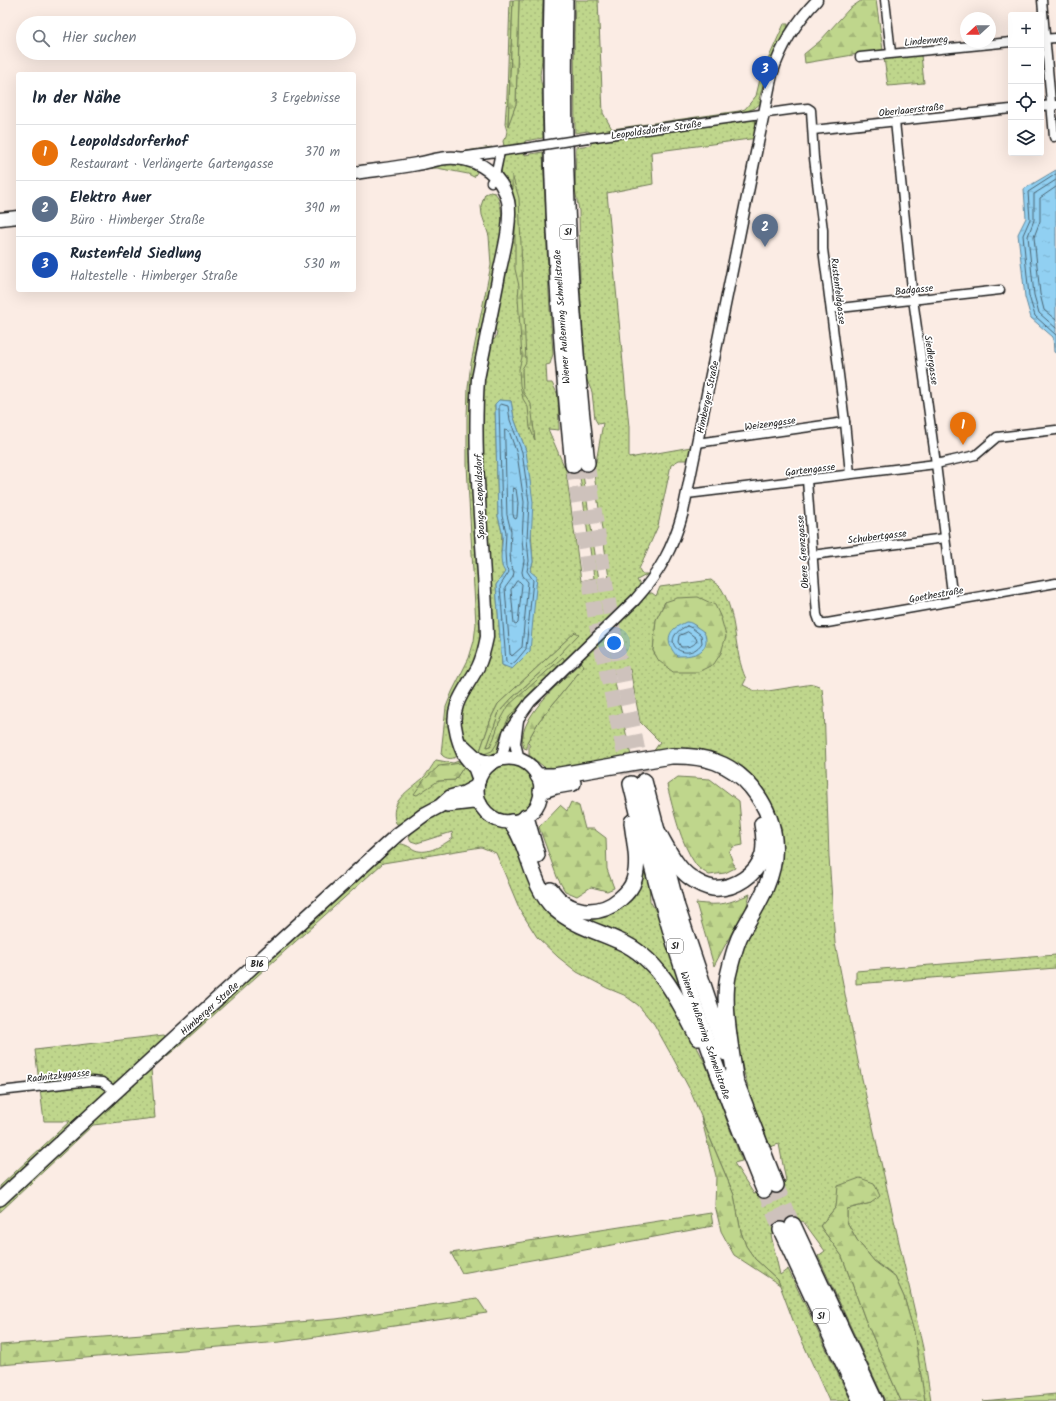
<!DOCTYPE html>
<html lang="de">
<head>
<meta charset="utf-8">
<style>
	:root { --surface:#fff; --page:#f6f6f7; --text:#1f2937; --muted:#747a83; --line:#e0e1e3; --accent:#7c3aed }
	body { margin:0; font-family:Kalam,sans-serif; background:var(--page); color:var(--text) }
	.controls { position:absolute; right:12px; top:12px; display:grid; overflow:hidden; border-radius:4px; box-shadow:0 4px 16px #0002 }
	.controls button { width:36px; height:36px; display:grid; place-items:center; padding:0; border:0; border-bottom:1px solid var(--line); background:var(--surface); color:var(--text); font:20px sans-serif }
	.compass { position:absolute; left:960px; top:12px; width:36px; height:36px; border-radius:50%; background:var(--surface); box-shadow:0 4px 16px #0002; rotate:249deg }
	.you { position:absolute; left:614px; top:643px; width:14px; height:14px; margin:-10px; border:3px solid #fff; border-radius:50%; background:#1a73e8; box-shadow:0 0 0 6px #1a73e833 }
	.badge { display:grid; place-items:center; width:26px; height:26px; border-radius:50%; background:var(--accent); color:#fff; font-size:13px; font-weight:700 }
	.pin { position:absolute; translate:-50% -33px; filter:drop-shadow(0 1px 2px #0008) }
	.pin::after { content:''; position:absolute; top:21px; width:14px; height:12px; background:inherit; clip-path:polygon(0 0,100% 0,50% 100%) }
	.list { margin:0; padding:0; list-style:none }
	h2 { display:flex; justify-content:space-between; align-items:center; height:52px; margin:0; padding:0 16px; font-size:17px }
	h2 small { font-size:13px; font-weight:400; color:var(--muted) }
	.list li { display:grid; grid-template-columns:26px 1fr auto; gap:12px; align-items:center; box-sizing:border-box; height:56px; padding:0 16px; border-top:1px solid var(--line) }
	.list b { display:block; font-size:15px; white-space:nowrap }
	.list p { margin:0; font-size:13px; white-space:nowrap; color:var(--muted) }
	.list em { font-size:13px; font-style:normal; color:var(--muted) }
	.icon { flex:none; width:22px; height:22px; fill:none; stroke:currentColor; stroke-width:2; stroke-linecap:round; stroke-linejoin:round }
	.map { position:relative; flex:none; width:1056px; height:1401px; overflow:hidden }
	.search { position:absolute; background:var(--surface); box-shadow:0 4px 16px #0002; left:16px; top:16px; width:340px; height:44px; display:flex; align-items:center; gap:10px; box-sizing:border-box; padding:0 14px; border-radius:22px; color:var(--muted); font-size:15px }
	.panel { position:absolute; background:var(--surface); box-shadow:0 4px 16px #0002; left:16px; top:72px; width:340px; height:220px; border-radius:4px }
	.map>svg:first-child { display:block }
	.grass { fill:url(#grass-dots); stroke:#6e7954; fill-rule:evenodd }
	.forest { fill:url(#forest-firs); stroke:#6e7954; fill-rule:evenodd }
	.water { fill:url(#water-ripples); stroke:#62889c }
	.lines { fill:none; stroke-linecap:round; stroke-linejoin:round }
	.shore { stroke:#4b6472; stroke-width:1 }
	.motorway-tunnel { stroke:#cec2bc; stroke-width:15; stroke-dasharray:15 8; stroke-linecap:butt }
	.minor-casing { stroke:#1c1c1c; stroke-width:11 }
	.tertiary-casing { stroke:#1c1c1c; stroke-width:13 }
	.secondary-casing { stroke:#1c1c1c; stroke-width:15 }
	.primary-casing { stroke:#1c1c1c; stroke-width:16 }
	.motorway-casing { stroke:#1c1c1c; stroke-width:18 }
	.minor { stroke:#fff; stroke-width:8 }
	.tertiary { stroke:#fff; stroke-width:10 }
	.secondary { stroke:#fff; stroke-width:12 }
	.primary { stroke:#fff; stroke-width:13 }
	.motorway { stroke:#fff; stroke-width:15 }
	.minor-bridge-casing { stroke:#1c1c1c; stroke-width:11; stroke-linecap:butt }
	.minor-bridge { stroke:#fff; stroke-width:8 }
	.labels { text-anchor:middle; stroke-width:3.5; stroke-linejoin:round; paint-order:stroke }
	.shield { fill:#fff; stroke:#606060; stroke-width:1 }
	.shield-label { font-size:9px; font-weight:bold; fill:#1c1c1c }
	.street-label { font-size:10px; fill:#1c1c1c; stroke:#fff }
</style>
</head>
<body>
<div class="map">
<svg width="1056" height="1401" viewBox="0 0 1056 1401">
	<defs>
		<pattern id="grass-dots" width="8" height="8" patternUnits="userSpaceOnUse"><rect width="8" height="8" fill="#bfd68c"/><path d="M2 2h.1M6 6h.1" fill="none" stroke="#a4b778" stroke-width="1.8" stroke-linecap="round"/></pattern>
		<pattern id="forest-firs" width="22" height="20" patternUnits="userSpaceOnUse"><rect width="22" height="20" fill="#bfd68c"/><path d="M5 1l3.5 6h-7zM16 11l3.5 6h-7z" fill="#a4b778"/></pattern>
		<pattern id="water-ripples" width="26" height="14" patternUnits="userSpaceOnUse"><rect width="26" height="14" fill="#91d0f2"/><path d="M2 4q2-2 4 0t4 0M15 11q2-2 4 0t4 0" fill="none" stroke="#7cb2cf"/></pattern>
	</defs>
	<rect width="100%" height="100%" fill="#fbece4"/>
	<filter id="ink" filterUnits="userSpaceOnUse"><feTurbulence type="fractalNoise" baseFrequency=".025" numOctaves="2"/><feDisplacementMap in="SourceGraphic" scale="8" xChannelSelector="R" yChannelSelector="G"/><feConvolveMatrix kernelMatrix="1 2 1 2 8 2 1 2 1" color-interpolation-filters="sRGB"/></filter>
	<g filter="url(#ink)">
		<!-- grass -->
		<g class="grass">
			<path d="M510 0H513L508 125 516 104 519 0H543C542 19 542 37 542 56 542 68 538 74 542 86L543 138 525 141V144L504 146 503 141 506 136 507 131 505 124 507 95Z"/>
			<path d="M575 0H598L603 113 612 129 739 111 745 109 756 96 761 75 784 24H788L787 33 768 75H766L759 99 762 102 755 108 744 112 593 134 588 131 575 133 574 36Z"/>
			<path d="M921 55 924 83 888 86 884 58Z"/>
			<path d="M750 119 755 120 757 126 754 139H750L651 152 653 184 607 193 629 427V458L691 447 688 460H679L671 465 658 526 639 569 642 574H648L637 580 640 585 639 588 624 606 526 700 513 716 503 735 500 748 496 753 487 757 479 755 470 747 464 737 460 723V712L464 698 486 660 482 478 483 376 491 340 495 339 497 333 493 325 510 237 501 170 503 155 525 151V155L543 152 549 294 553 354 550 364 546 365 547 383H552L558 395 559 430 548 429 564 466 596 462 603 423 598 424 595 419 592 392 586 378 580 286 579 211 575 189 576 147 591 145V142ZM499 400 511 401 514 418 526 451 533 562 505 667 502 665 496 585 505 572 501 552 502 532 498 516 495 404ZM593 467 609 578 599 580 582 468ZM579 470 594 578 581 581 566 471ZM575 632 578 634 556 658 512 698 499 712 487 747 490 746 495 738 499 723 563 657 509 717 496 745 480 751 492 716 498 704Z"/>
			<path d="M492 147 474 177 468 174 437 168 420 169 354 168Z"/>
			<path d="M490 192 495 193 498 197 501 209 502 221 501 245 477 368 481 617 480 642 473 665 454 698 460 754C454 760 446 760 441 754L446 707 452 692 469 658 474 641 476 624 467 465V418L468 388 471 363 491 265 489 236 482 215 481 206 485 194Z"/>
			<path d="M711 580C714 583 719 585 721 588 738 615 733 651 746 679L743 685 755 691H768L813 684 819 686 822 689 824 705 829 857 835 943 858 1061 923 1348 931 1401H925L914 1332 904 1297 895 1277 874 1261 857 1240 847 1222V1209L871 1203 839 1186 836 1207 820 1226 842 1256 865 1319 901 1401H885L818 1256 825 1251 803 1221 771 1235 780 1275 788 1269 851 1401H829L794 1323 778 1280 755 1259 746 1246 741 1232 734 1195 690 1090 673 1058 654 1024 638 1005 624 995 607 988 577 972 558 957 537 937 520 910 496 853 481 847 383 863 178 1047 151 1069 155 1118 93 1125 0 1212V1186L70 1121H44L35 1050 164 1035 176 1045 398 844C404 843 409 847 415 850 428 855 443 845 453 838L452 832 417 843 411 841 409 837C418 822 458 801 474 809 478 811 480 815 483 818 489 825 499 827 508 829L570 926 576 933 618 949 629 951 656 974 687 1027 706 1065 742 1161 734 1163 754 1194 786 1181 779 1144 770 1147 753 1104 737 1048 731 1023 732 973 778 837 736 768 651 755 660 742 640 722 630 669 613 674 631 756 548 770 529 755V744L527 742 539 721 584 666 581 662 582 660 630 611 636 608 649 593H652L656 596 660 587ZM665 602 721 618 698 671 653 651 656 620Z"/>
			<path d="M464 759 473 774 471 783C456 790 441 796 428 805 418 812 410 820 399 825L396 823C388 801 409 791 423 778 428 773 432 766 436 760L453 763ZM464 766 455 780 438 781Z"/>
			<circle cx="509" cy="790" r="26"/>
			<path d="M643 866 649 885 650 901 657 913 686 1006 670 982 548 896 541 879 550 894 603 913Z"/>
			<path d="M1056 955V968L856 984V971Z"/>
		</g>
		<!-- forest -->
		<g class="forest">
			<path d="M513 0H519L516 104 508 126Z"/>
			<path d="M862 0H876L883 50 805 63 804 54 820 41 849 9Z"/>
			<path d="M512 175 519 198 526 362 522 369 523 392 531 404 535 440 530 428 528 407 523 399 520 385 519 369 522 357 518 298 519 286 515 269V200L512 193Z"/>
			<path d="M698 597 715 605 721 618 726 636 721 653 714 664 698 672H673L659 661 653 651 656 620 665 602 677 598ZM695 625 698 629 704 632 669 637Z"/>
			<path d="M575 632 579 634 556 658 512 698 499 712 487 747 490 746 494 738 499 723 509 705 563 657 565 662 534 690 509 717 496 745 492 751 484 754 480 751 492 716 498 704Z"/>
			<path d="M581 662 584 666 539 721 527 742V749L524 748C513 721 563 680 581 662Z"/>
			<path d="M461 763 464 766 455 780 438 781 417 795 414 794 424 780 439 766Z"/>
			<path d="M678 777 710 779 739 801 743 845 733 847 729 852 735 868 725 873 709 875C705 872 699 869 696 865 680 842 674 812 667 785Z"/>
			<path d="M571 802 579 806 585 829H594L606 838 607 869 614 888 607 891 591 887 577 896 565 891 557 877 539 827 560 805 567 811Z"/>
			<path d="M750 894 744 916 737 923 714 966 696 903C722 906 727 904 750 894Z"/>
			<path d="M701 1117 734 1195 741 1232 746 1246 755 1259 778 1280 780 1285 734 1255 721 1231 715 1205 716 1176Z"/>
			<path d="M860 1178 874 1183 880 1196 871 1203 847 1209V1222L857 1240 874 1261 895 1277 904 1297 914 1332 925 1401H901L865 1319 842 1256 820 1226 836 1207 838 1186Z"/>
			<path d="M711 1213 713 1226 462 1273 451 1253Z"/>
			<path d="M477 1298 487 1313 280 1342 0 1365V1345L336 1319Z"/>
			<path d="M1056 1394V1401H983Z"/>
		</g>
		<!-- water -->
		<g class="water">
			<path d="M1056 170V353L1054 352 1053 337 1031 318 1025 297 1018 234 1026 218 1024 189Z"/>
			<path d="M499 400 511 401 514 418 526 451 533 502 531 539 533 562 530 571 537 577 530 651 512 669 502 665 496 585 505 572C497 561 504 545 502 532 501 527 499 521 498 516L495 404Z"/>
			<path d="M686 622C691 622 693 624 697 627 699 629 703 630 704 633 706 635 706 639 706 642 704 656 687 656 677 656 670 649 665 637 674 629 677 626 682 624 686 622Z"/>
		</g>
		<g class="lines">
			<!-- shore -->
			<g class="shore">
				<path d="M1056 174 1028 192 1030 219 1023 235 1029 296 1035 316 1056 335"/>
				<path d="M1056 180 1034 194V220L1028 236 1034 295 1039 313 1056 328"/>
				<path d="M1056 187 1040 198V221L1034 237 1040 294 1044 310 1056 320"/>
				<path d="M501 404 508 406 510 420 522 452 529 502 527 539 529 561 527 571 533 580 526 649 516 661 511 665 506 662 500 586 509 572 506 567 505 552 506 532 502 516 499 406Z"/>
				<path d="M505 430 509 431 517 454 524 502 522 539 524 561 522 572 523 576 528 582 522 647 512 656 510 654 505 588 513 577 514 572 511 565 510 552 511 531 507 515Z"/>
				<path d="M513 488 516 489 518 503 517 517 516 519 514 518 513 514Z"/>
				<path d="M517 581H519L522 584 518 623 516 625 514 624 511 590Z"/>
				<path d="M687 626 692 628 701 635 702 643C686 666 655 640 687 626Z"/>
				<path d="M688 632 696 638 697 641C693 647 687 647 681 647L678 642 679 636Z"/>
			</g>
			<!-- motorway-tunnel -->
			<g class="motorway-tunnel">
				<path d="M587 463 611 618 644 781"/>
				<path d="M573 465 596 623 631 784"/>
				<path d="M776 1185 793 1225"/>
				<path d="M764 1190 781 1230"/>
			</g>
			<defs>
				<g id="minor">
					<path d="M885 0 891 53"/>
					<path d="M1042 0 1054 137"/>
					<path d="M1041 39 1056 38"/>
					<path d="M860 57 1011 42"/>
					<path d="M1041 106 1056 105"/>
					<path d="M895 121 913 299 936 464 953 601"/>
					<path d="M813 130 1011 109"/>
					<path d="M588 138 797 109 808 108 811 110 814 158 823 230V249L845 422 850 474"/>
					<path d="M460 157 525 148"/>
					<path d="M491 182 495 176 500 152"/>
					<path d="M831 309 1000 290"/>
					<path d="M697 443 845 422"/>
					<path d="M807 480 817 615 820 623H827L1056 583"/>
					<path d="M687 494 936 464 976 455 997 437 1056 430"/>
					<path d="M812 555 945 538"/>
					<path d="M0 1091 91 1081 102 1082 115 1092"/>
				</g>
				<g id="tertiary">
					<path d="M518 720 515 743 519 760"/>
					<path d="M501 759 508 733 530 702 635 600C660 572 673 548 683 512L772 74C781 46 797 21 817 0"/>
				</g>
				<g id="secondary">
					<path d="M354 173C375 170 396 168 417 164 430 162 443 156 456 158 481 160 502 176 508 201 512 219 504 251 500 269 493 306 485 343 478 379 472 465 485 551 487 637 485 647 483 657 478 667 467 688 449 705 456 731 457 738 462 752 465 757 468 761 472 765 475 769 476 773 478 777 479 781"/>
					<path d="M0 219 18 217"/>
					<path d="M463 745 478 759 491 763"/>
				</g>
				<g id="primary">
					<circle cx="509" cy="790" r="32"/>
					<path d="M447 805 473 802 480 804"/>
					<path d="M0 1199C132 1076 265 955 398 834L425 814 440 806 450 797 464 793 477 786"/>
				</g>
				<g id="motorway">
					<path d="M552 0C548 155 557 310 573 465"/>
					<path d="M565 0C562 155 569 310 587 463"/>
					<path d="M538 776H554L671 756C703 755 731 762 752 788 776 818 781 852 766 887 759 905 747 921 739 938 734 950 731 963 728 976 722 1007 732 1052 736 1084"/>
					<path d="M644 781 677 907 726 1053"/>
					<path d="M631 784C647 852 666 919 688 985 710 1055 737 1123 764 1190"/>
					<path d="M541 791 556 786 573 783"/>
					<path d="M526 817 537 855"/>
					<path d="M511 822C514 826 517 830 519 835 531 859 534 889 554 908 573 925 597 931 619 941 659 958 679 1001 698 1038"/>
					<path d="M656 829C666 845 675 867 691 878 698 883 705 887 713 888 734 890 758 874 763 854 765 843 764 834 762 824"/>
					<path d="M551 890C567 914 598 918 620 899 626 894 632 888 634 880 640 862 634 841 632 822"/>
					<path d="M733 1074 776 1185"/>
					<path d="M793 1225 875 1401"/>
					<path d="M781 1230 861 1401"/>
				</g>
			</defs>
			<!-- minor casing -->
			<use href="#minor" class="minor-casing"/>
			<!-- tertiary casing -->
			<use href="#tertiary" class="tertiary-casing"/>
			<!-- secondary casing -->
			<use href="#secondary" class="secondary-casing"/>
			<!-- primary casing -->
			<use href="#primary" class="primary-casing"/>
			<!-- motorway casing -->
			<use href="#motorway" class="motorway-casing"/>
			<!-- minor -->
			<use href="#minor" class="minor"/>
			<!-- tertiary -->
			<use href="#tertiary" class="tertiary"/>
			<!-- secondary -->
			<use href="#secondary" class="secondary"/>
			<!-- primary -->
			<use href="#primary" class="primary"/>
			<!-- motorway -->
			<use href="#motorway" class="motorway"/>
			<defs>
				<path id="minor-bridge" d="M525 148 588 138"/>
			</defs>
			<!-- minor-bridge casing -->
			<use href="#minor-bridge" class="minor-bridge-casing"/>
			<!-- minor-bridge -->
			<use href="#minor-bridge" class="minor-bridge"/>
		</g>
	</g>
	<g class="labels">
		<!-- shield labels -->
		<g class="shield">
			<rect x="560" y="225" width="16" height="14" rx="3"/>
			<rect x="667" y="939" width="16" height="14" rx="3"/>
			<rect x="246" y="957" width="22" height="14" rx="3"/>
			<rect x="813" y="1309" width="16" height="14" rx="3"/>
		</g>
		<g class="shield-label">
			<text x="568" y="235">S1</text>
			<text x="675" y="949">S1</text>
			<text x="257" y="967">B16</text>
			<text x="821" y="1319">S1</text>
		</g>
		<!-- street labels -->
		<g class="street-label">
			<text transform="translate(926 40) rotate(-5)" y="4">Lindenweg</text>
			<text transform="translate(911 109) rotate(-6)" y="4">Oberlaaerstraße</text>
			<text transform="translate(656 129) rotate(-8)" y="4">Leopoldsdorfer Straße</text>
			<text transform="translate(914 289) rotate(-6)" y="4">Badgasse</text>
			<text transform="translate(839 291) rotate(83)" y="4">Rustenfeldgasse</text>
			<text transform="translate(561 317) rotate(-94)" y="4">Wiener Außenring Schnellstraße</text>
			<text transform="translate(932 360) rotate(82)" y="4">Siedlergasse</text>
			<text transform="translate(707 397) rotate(-78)" y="4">Himberger Straße</text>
			<text transform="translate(770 423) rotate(-8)" y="4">Weizengasse</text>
			<text transform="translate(810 469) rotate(-7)" y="4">Gartengasse</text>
			<text transform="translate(479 497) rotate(-92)" y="4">Spange Leopoldsdorf</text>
			<text transform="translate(877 536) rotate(-7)" y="4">Schubertgasse</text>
			<text transform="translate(802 552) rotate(-94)" y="4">Obere Grenzgasse</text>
			<text transform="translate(936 594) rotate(-10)" y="4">Goethestraße</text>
			<text transform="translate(209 1008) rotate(-42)" y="4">Himberger Straße</text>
			<text transform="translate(706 1035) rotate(71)" y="4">Wiener Außenring Schnellstraße</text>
			<text transform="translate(58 1075) rotate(-6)" y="4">Radnitzkygasse</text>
		</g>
	</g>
</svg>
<div class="controls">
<button>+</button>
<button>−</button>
<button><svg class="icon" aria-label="locate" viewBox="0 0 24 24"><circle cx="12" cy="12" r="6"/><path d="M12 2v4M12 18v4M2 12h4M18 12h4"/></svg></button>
<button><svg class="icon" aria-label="layers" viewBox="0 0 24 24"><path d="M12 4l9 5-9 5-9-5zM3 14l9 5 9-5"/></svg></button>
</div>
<svg class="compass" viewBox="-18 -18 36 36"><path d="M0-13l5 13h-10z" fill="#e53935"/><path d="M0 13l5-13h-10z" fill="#747a83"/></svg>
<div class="you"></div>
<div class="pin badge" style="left:963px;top:445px;background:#e8710a">1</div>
<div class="pin badge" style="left:765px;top:247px;background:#5c6f8a">2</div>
<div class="pin badge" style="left:765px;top:89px;background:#1a4fb4">3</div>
<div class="search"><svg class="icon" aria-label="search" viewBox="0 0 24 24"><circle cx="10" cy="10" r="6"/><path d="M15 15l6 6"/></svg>Hier suchen</div>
<section class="panel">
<h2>In der Nähe<small>3 Ergebnisse</small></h2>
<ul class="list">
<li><span class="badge" style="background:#e8710a">1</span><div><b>Leopoldsdorferhof</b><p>Restaurant · Verlängerte Gartengasse</p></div><em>370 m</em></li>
<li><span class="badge" style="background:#5c6f8a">2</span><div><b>Elektro Auer</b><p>Büro · Himberger Straße</p></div><em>390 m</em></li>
<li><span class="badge" style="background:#1a4fb4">3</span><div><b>Rustenfeld Siedlung</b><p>Haltestelle · Himberger Straße</p></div><em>530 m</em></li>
</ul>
</section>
</div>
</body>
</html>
